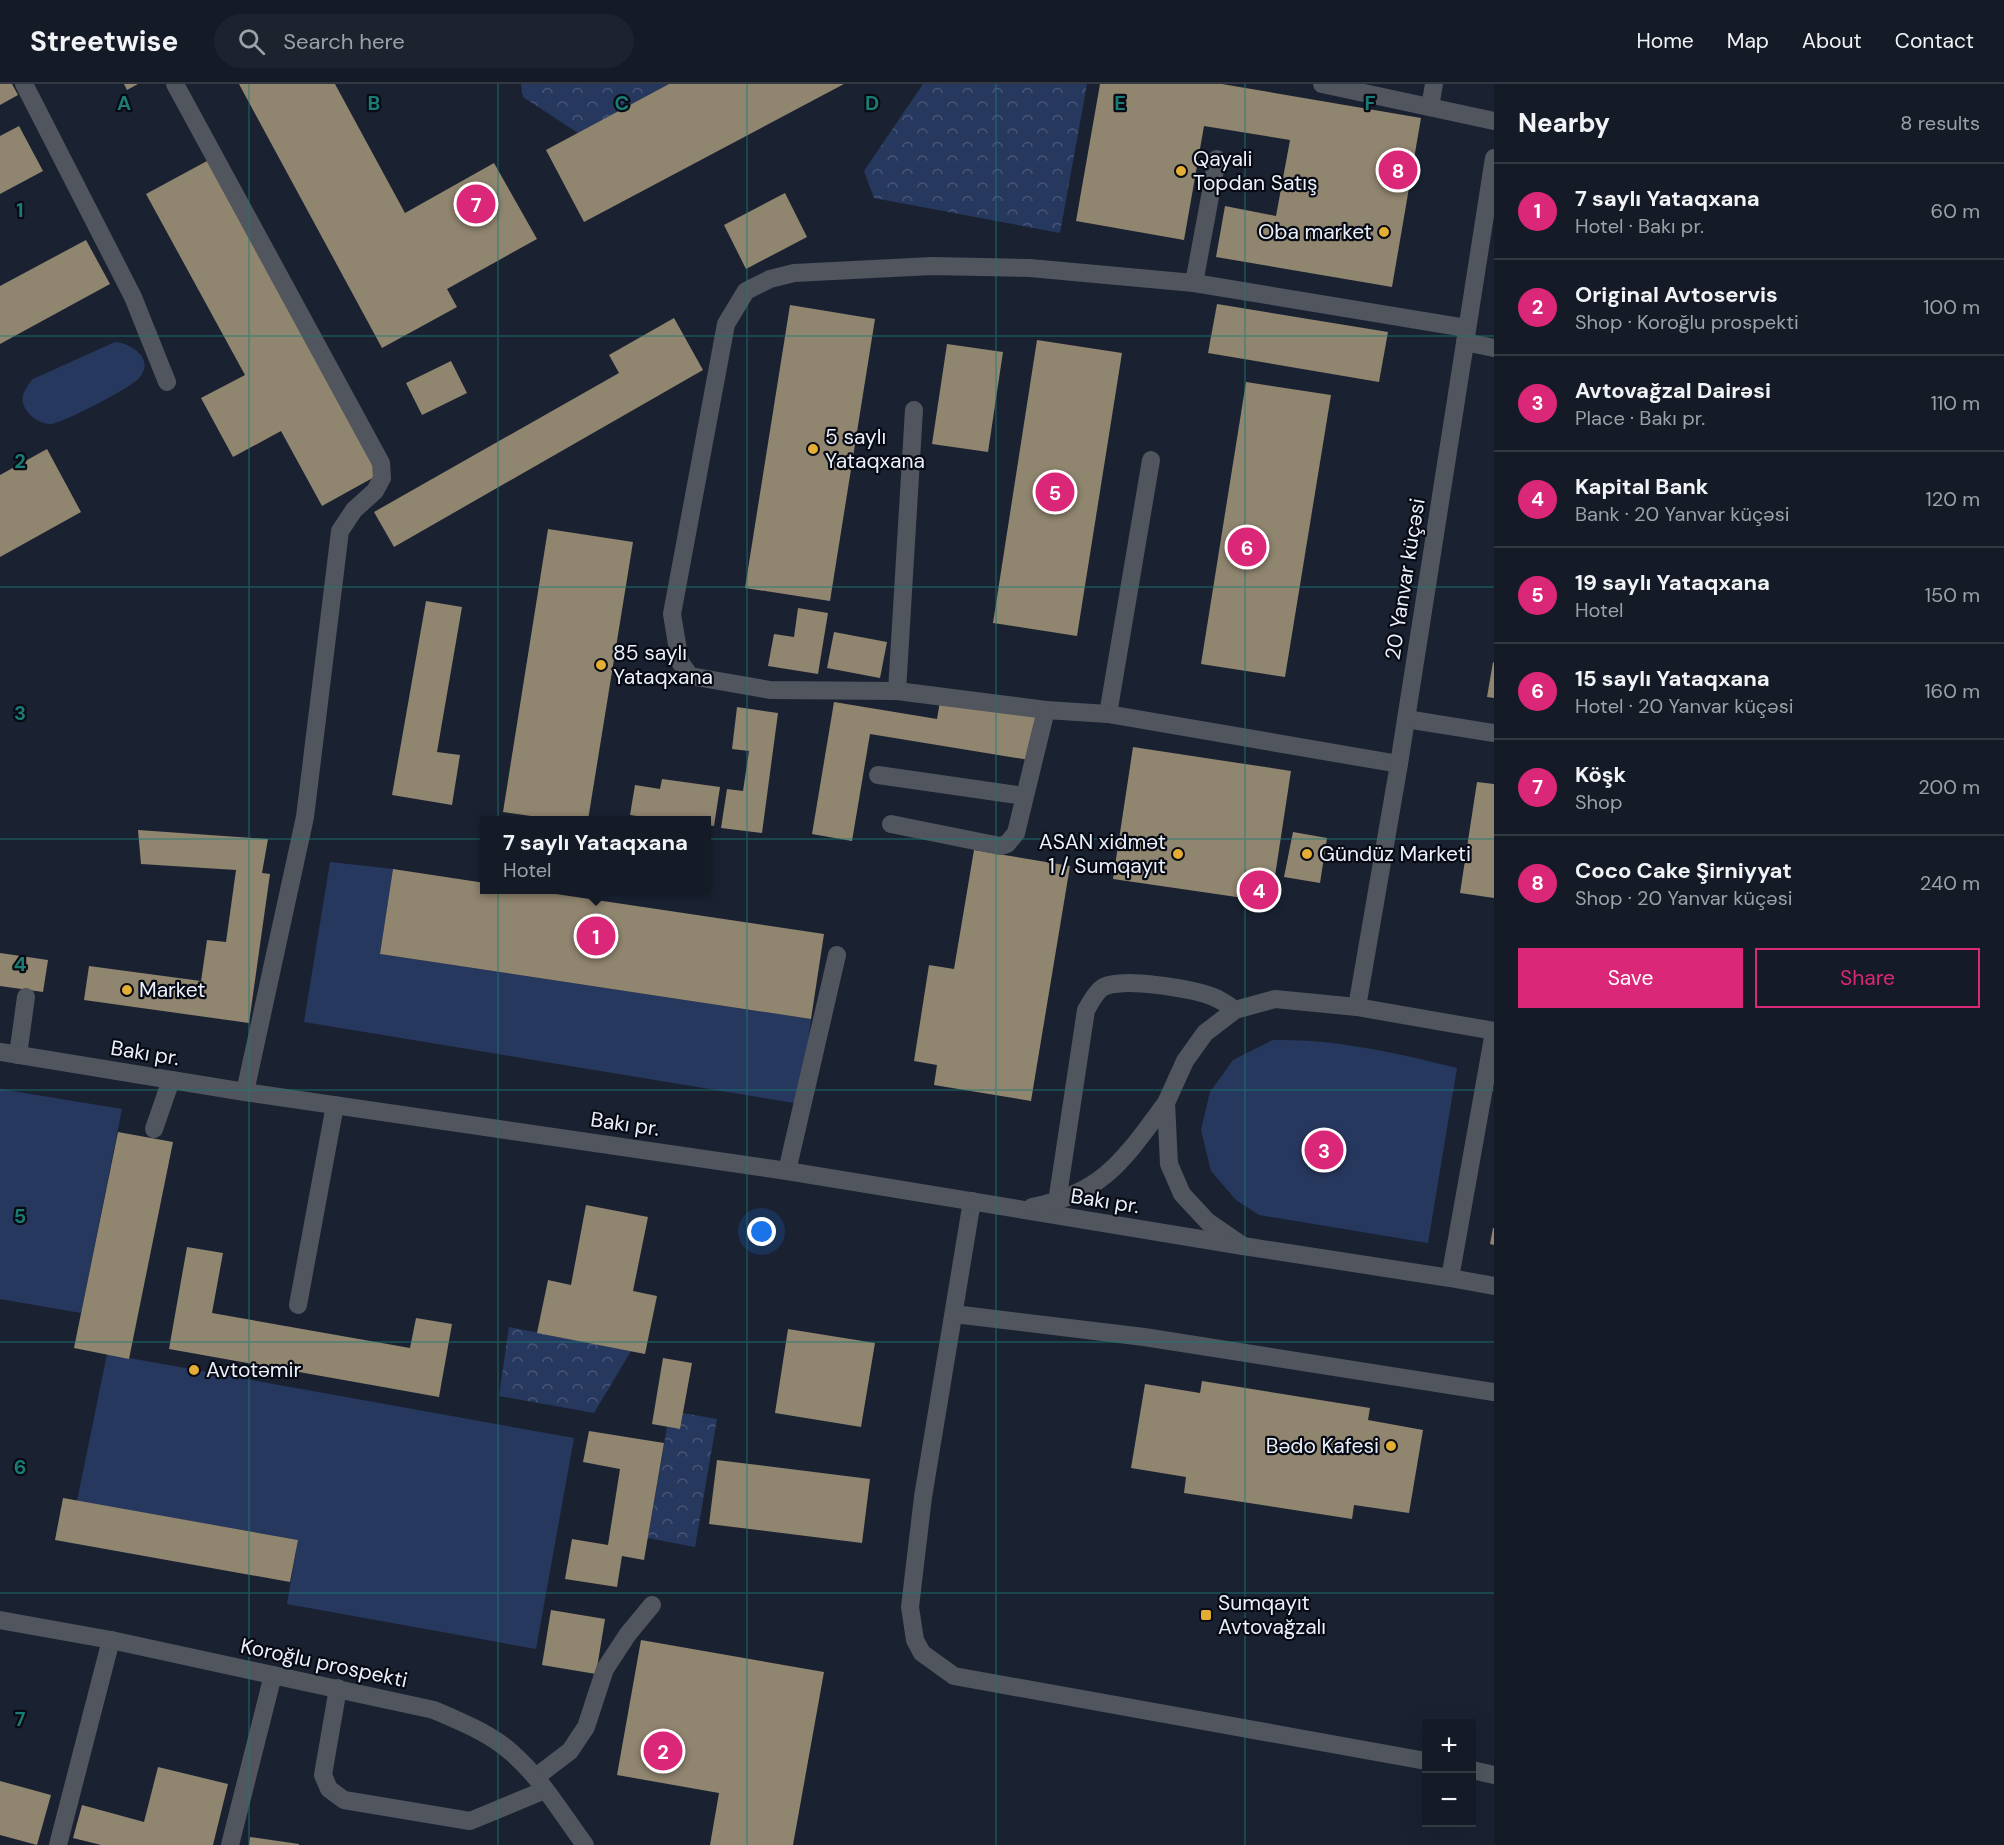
<!DOCTYPE html>
<html lang="en">
<head>
<meta charset="utf-8">
<style>
	:root { --surface:#141a26; --page:#1d232e; --text:#f1f3f6; --muted:#9da1a7; --line:#333843; --accent:#db2777 }
	body { margin:0; font-family:"DM Sans",sans-serif; background:var(--page); color:var(--text) }
	.controls { position:absolute; right:18px; bottom:18px; display:grid; overflow:hidden; border-radius:0px; box-shadow:0 6px 24px #0002 }
	.controls button { width:54px; height:54px; display:grid; place-items:center; padding:0; border:0; border-bottom:2px solid var(--line); background:var(--surface); color:var(--text); font:30px sans-serif }
	.you { position:absolute; left:762px; top:1148px; width:21px; height:21px; margin:-15px; border:4px solid #fff; border-radius:50%; background:#1a73e8; box-shadow:0 0 0 9px #1a73e833 }
	.badge { display:grid; place-items:center; width:39px; height:39px; border-radius:50%; background:var(--accent); color:#fff; font-size:20px; font-weight:700 }
	.pin { position:absolute; translate:-50% -50%; border:3px solid #fff; box-shadow:0 2px 6px #0006 }
	.popup { position:absolute; left:480px; top:732px; width:231px; height:78px; box-sizing:border-box; display:grid; place-content:center; border-radius:0px; background:var(--surface); filter:drop-shadow(0 2px 4px #0005); font-size:20px; white-space:nowrap; color:var(--muted) }
	.popup b { font-size:22px; color:var(--text) }
	.popup::after { content:''; position:absolute; left:50%; top:100%; margin-left:-12px; border:12px solid transparent; border-top-color:var(--surface) }
	.list { margin:0; padding:0; list-style:none }
	h2 { display:flex; justify-content:space-between; align-items:center; height:78px; margin:0; padding:0 24px; font-size:26px }
	h2 small { font-size:20px; font-weight:400; color:var(--muted) }
	.list li { display:grid; grid-template-columns:39px 1fr auto; gap:18px; align-items:center; box-sizing:border-box; height:96px; padding:0 24px; border-top:2px solid var(--line) }
	.list b { display:block; font-size:22px; white-space:nowrap }
	.list p { margin:0; font-size:20px; white-space:nowrap; color:var(--muted) }
	.list em { font-size:20px; font-style:normal; color:var(--muted) }
	.actions { display:flex; gap:12px; padding:18px 24px }
	.actions a { flex:1; padding:14px 0; border:2px solid var(--accent); border-radius:0px; text-align:center; font-size:21px; color:var(--accent) }
	.actions .main { background:var(--accent); color:#fff }
	.icon { flex:none; width:33px; height:33px; fill:none; stroke:currentColor; stroke-width:2; stroke-linecap:round; stroke-linejoin:round }
	.map { position:relative; flex:none; width:1494px; height:1761px; overflow:hidden }
	header { display:flex; align-items:center; gap:36px; box-sizing:border-box; height:84px; padding:0 30px; background:var(--surface); border-bottom:2px solid var(--line) }
	header strong { font-size:28px }
	nav { display:flex; gap:33px; margin-inline-start:auto; font-size:21px }
	.search { width:420px; height:54px; background:var(--page); display:flex; align-items:center; gap:15px; box-sizing:border-box; padding:0 21px; border-radius:33px; color:var(--muted); font-size:22px }
	main { display:flex }
	aside { flex:1; background:var(--surface) }
	.map>svg:first-child { display:block }
	.green { fill:#27385f }
	.forest { fill:url(#forest-crowns) }
	.building { fill:#90856f }
	.lines { fill:none; stroke-linecap:round; stroke-linejoin:round }
	.service { stroke:#51555e; stroke-width:18 }
	.minor { stroke:#51555e; stroke-width:18 }
	.tertiary { stroke:#51555e; stroke-width:18 }
	.grid { fill:none; stroke:#1a7c75; stroke-width:1.5; stroke-opacity:0.55 }
	.poi-dot { fill:#e4ae35; stroke:#080b13; stroke-width:2 }
	.labels { text-anchor:middle; stroke-width:4.5; stroke-linejoin:round; paint-order:stroke }
	.poi-label { font-size:21px; fill:#eaf0fc; stroke:#080b13; text-anchor:start }
	.street-label { font-size:21px; fill:#eaf0fc; stroke:#080b13 }
	.grid-label { font-size:20px; text-anchor:middle; font-weight:bold; fill:#1a7c75; stroke:#080b13; stroke-width:4.5; stroke-linejoin:round; paint-order:stroke }
</style>
</head>
<body>
<header>
<strong>Streetwise</strong>
<div class="search"><svg class="icon" aria-label="search" viewBox="0 0 24 24"><circle cx="10" cy="10" r="6"/><path d="M15 15l6 6"/></svg>Search here</div>
<nav><a>Home</a><a>Map</a><a>About</a><a>Contact</a></nav>
</header>
<main>
<div class="map">
<svg width="1494" height="1761" viewBox="0 0 1494 1761">
	<defs>
		<pattern id="forest-crowns" width="20" height="18" patternUnits="userSpaceOnUse" patternTransform="scale(1.5)"><rect width="20" height="18" fill="#27385f"/><path d="M2 6a3 3 0 1 1 6 0M12 15a3 3 0 1 1 6 0" fill="none" stroke="#465577"/></pattern>
	</defs>
	<rect width="100%" height="100%" fill="#1a2232"/>
	<!-- green -->
	<g class="green">
		<path d="M115 258C131 259 155 275 140 293 133 303 63 339 51 340 40 340 30 333 25 324 19 313 26 303 33 295Z"/>
		<path d="M330 778 393 785 380 870 811 935 800 1020 304 938Z"/>
		<path d="M1273 956C1336 955 1396 969 1457 984L1428 1159 1259 1131 1236 1116 1211 1087 1201 1046 1210 1008 1233 976Z"/>
		<path d="M0 1005 122 1025 81 1229 0 1215Z"/>
		<path d="M107 1270 574 1354 536 1565 287 1520 298 1456 77 1417Z"/>
	</g>
	<!-- forest -->
	<g class="forest">
		<path d="M521 0H669L578 49 523 13Z"/>
		<path d="M923 0H1087L1060 149 874 114 864 87Z"/>
		<path d="M509 1243 631 1267 594 1329 499 1312Z"/>
		<path d="M683 1329 717 1335 695 1463 648 1454 667 1343 680 1345Z"/>
	</g>
	<!-- building -->
	<g class="building">
		<path d="M0 0H12L18 11 0 21Z"/>
		<path d="M124 0H138L127 6Z"/>
		<path d="M239 0H335L405 129 494 79 537 155 447 205 457 223 382 264Z"/>
		<path d="M669 0H844L584 138 546 66Z"/>
		<path d="M1100 0H1222L1421 34 1392 203 1216 173 1225 122 1276 132 1290 56 1204 42 1184 156 1076 137Z"/>
		<path d="M19 42 43 87 0 110V52Z"/>
		<path d="M207 77 378 391 322 422 281 347 233 373 201 314 245 291 146 110Z"/>
		<path d="M785 109 807 153 746 185 724 141Z"/>
		<path d="M86 156 110 200 0 260V202Z"/>
		<path d="M1217 220 1388 248 1379 298 1208 269Z"/>
		<path d="M790 221 875 235 830 517 745 504Z"/>
		<path d="M674 234 703 286 394 463 374 428 619 289 609 271Z"/>
		<path d="M1037 256 1122 269 1077 552 993 539Z"/>
		<path d="M947 260 1003 268 988 368 932 360Z"/>
		<path d="M451 277 467 309 422 331 406 299Z"/>
		<path d="M1246 298 1331 311 1285 593 1201 580Z"/>
		<path d="M47 365 81 428 0 473V391Z"/>
		<path d="M548 445 633 458 588 736H559L503 728Z"/>
		<path d="M426 517 462 523 437 668 460 671 452 721 392 711Z"/>
		<path d="M798 524 828 529 818 590 768 582 774 550 794 553Z"/>
		<path d="M834 548 887 558 880 594 827 584Z"/>
		<path d="M1493 578 1494 579V614L1487 613Z"/>
		<path d="M940 617 1037 633 1029 676 870 650 852 757 812 750 834 618 937 635Z"/>
		<path d="M737 623 778 629 762 749 721 744 727 705 743 707 749 667 732 665Z"/>
		<path d="M1133 663 1291 687 1271 818 1113 795Z"/>
		<path d="M662 695 720 703 714 742 707 741V736H643V733L630 731 635 701 660 705Z"/>
		<path d="M1477 698 1494 700V814L1460 809Z"/>
		<path d="M138 746 268 755 262 789 270 790 249 939 84 916 89 882 201 897 207 856 226 858 236 786 141 780Z"/>
		<path d="M1293 748 1327 754 1320 799 1284 793Z"/>
		<path d="M974 766 1070 782 1031 1017 934 1001 937 981 914 977 929 881 954 885Z"/>
		<path d="M393 785 485 799V806H529L824 850 811 935 380 870Z"/>
		<path d="M0 869 48 876 43 908 0 902Z"/>
		<path d="M118 1048 173 1058 129 1275 74 1264Z"/>
		<path d="M586 1121 648 1133 633 1207 657 1212 645 1270 537 1249 548 1196 571 1201Z"/>
		<path d="M1493 1144H1494V1161L1490 1160Z"/>
		<path d="M187 1163 223 1169 212 1229 410 1264 416 1234 452 1240 439 1313 169 1265Z"/>
		<path d="M788 1245 875 1259 861 1343 775 1329Z"/>
		<path d="M663 1274 692 1279 680 1345 652 1340Z"/>
		<path d="M1202 1297 1370 1324 1368 1336 1423 1346 1409 1429 1354 1421 1352 1435 1184 1409 1186 1393 1131 1384 1145 1300 1200 1309Z"/>
		<path d="M589 1347 664 1359 644 1476 622 1472 617 1503 565 1495 572 1455 608 1461 620 1385 583 1378Z"/>
		<path d="M717 1376 870 1395 862 1459 709 1440Z"/>
		<path d="M63 1414 298 1456 290 1498 55 1456Z"/>
		<path d="M551 1526 605 1535 596 1590 542 1581Z"/>
		<path d="M641 1556 824 1588 793 1761H710L719 1709 617 1691Z"/>
		<path d="M158 1683 228 1700 213 1761H101L73 1754 82 1721 144 1738Z"/>
		<path d="M0 1697 51 1711 37 1761 0 1751Z"/>
		<path d="M250 1753 299 1760V1761H249Z"/>
	</g>
	<g class="lines">
		<!-- service -->
		<g class="service">
			<path d="M24 0 133 213 167 298"/>
			<path d="M175 0 381 379 382 394 375 407 354 426 340 447 305 733 245 1008"/>
			<path d="M1322 0 1494 37"/>
			<path d="M1430 23 1434 0"/>
			<path d="M1194 199 1217 75"/>
			<path d="M1465 258 1494 264"/>
			<path d="M897 607 914 326"/>
			<path d="M1108 630 1151 376"/>
			<path d="M1406 635 1494 649"/>
			<path d="M1399 680 1108 630 1046 626 897 607 770 606 690 592 680 578 672 530 726 240 746 207 770 195 794 189 932 182 1030 184 1194 199 1466 244"/>
			<path d="M878 691 1024 712"/>
			<path d="M891 740 1000 762 1007 760 1016 749 1046 626"/>
			<path d="M18 971 26 913"/>
			<path d="M154 1045 171 996"/>
			<path d="M787 1087 837 871"/>
			<path d="M972 1117 923 1413 910 1523 915 1556 922 1569 954 1592 1426 1677"/>
			<path d="M1057 1118 1086 926C1091 918 1095 909 1102 904 1119 892 1191 905 1211 912 1220 915 1228 921 1235 926"/>
			<path d="M298 1221 335 1021"/>
			<path d="M954 1230 1144 1253 1494 1308"/>
			<path d="M338 1604 323 1691 329 1705 344 1716 470 1737 545 1706"/>
			<path d="M1472 1686 1494 1691"/>
			<path d="M536 1693 570 1667 586 1643 605 1585 628 1550 652 1521"/>
			<path d="M58 1761 111 1556"/>
			<path d="M230 1761 273 1591"/>
		</g>
		<!-- minor -->
		<g class="minor">
			<path d="M1357 923 1399 680 1494 74"/>
			<path d="M1494 947 1357 923 1275 915 1235 926 1205 949 1185 977 1166 1019 1169 1080 1182 1110 1208 1138 1243 1162 1450 1194 1494 948"/>
			<path d="M0 968 245 1008 787 1087 1243 1162"/>
			<path d="M1032 1123C1104 1109 1124 1075 1166 1019"/>
			<path d="M1450 1194 1494 1202"/>
		</g>
		<!-- tertiary -->
		<path class="tertiary" d="M0 1536 111 1556 434 1626C461 1638 490 1649 512 1669 541 1694 562 1730 585 1761"/>
	</g>
	<!-- grid -->
	<path class="grid" d="M249 0V1761M498 0V1761M747 0V1761M996 0V1761M1245 0V1761M0 252H1494M0 503H1494M0 755H1494M0 1006H1494M0 1258H1494M0 1509H1494"/>
	<!-- markers -->
	<g class="poi-dot">
		<circle cx="1181" cy="87" r="6"/>
		<circle cx="1384" cy="148" r="6"/>
		<circle cx="813" cy="365" r="6"/>
		<circle cx="601" cy="581" r="6"/>
		<circle cx="1178" cy="770" r="6"/>
		<circle cx="1307" cy="770" r="6"/>
		<circle cx="127" cy="906" r="6"/>
		<circle cx="194" cy="1286" r="6"/>
		<circle cx="1391" cy="1362" r="6"/>
		<rect x="1200" y="1525" width="12" height="12" rx="3"/>
	</g>
	<g class="labels">
		<!-- poi labels -->
		<g class="poi-label">
			<text x="1193" y="82">Qayali<tspan x="1193" dy="24">Topdan Satış</tspan></text>
			<text x="1372" y="155" text-anchor="end">Oba market</text>
			<text x="825" y="360">5 saylı<tspan x="825" dy="24">Yataqxana</tspan></text>
			<text x="613" y="576">85 saylı<tspan x="613" dy="24">Yataqxana</tspan></text>
			<text x="1166" y="765" text-anchor="end">ASAN xidmət<tspan x="1166" dy="24">1 / Sumqayıt</tspan></text>
			<text x="1319" y="777">Gündüz Marketi</text>
			<text x="139" y="913">Market</text>
			<text x="206" y="1293">Avtotəmir</text>
			<text x="1379" y="1369" text-anchor="end">Bədo Kafesi</text>
			<text x="1218" y="1526">Sumqayıt<tspan x="1218" dy="24">Avtovağzalı</tspan></text>
		</g>
		<!-- street labels -->
		<g class="street-label">
			<text transform="translate(1405 495) rotate(-81)" y="7">20 Yanvar küçəsi</text>
			<text transform="translate(145 969) rotate(9)" y="7">Bakı pr.</text>
			<text transform="translate(625 1040) rotate(8)" y="7">Bakı pr.</text>
			<text transform="translate(1105 1117) rotate(9)" y="7">Bakı pr.</text>
			<text transform="translate(324 1579) rotate(12)" y="7">Koroğlu prospekti</text>
		</g>
	</g>
	<g class="grid-label">
		<text x="124" y="26">A</text>
		<text x="374" y="26">B</text>
		<text x="622" y="26">C</text>
		<text x="872" y="26">D</text>
		<text x="1120" y="26">E</text>
		<text x="1370" y="26">F</text>
		<text x="20" y="133">1</text>
		<text x="20" y="384">2</text>
		<text x="20" y="636">3</text>
		<text x="20" y="887">4</text>
		<text x="20" y="1139">5</text>
		<text x="20" y="1390">6</text>
		<text x="20" y="1642">7</text>
	</g>
</svg>
<div class="controls">
<button>+</button>
<button>−</button>
</div>
<div class="you"></div>
<div class="pin badge" style="left:596px;top:852px">1</div>
<div class="popup"><b>7 saylı Yataqxana</b>Hotel</div>
<div class="pin badge" style="left:663px;top:1667px">2</div>
<div class="pin badge" style="left:1324px;top:1066px">3</div>
<div class="pin badge" style="left:1259px;top:806px">4</div>
<div class="pin badge" style="left:1055px;top:408px">5</div>
<div class="pin badge" style="left:1247px;top:463px">6</div>
<div class="pin badge" style="left:476px;top:120px">7</div>
<div class="pin badge" style="left:1398px;top:86px">8</div>
</div>
<aside>
<h2>Nearby<small>8 results</small></h2>
<ul class="list">
<li><span class="badge">1</span><div><b>7 saylı Yataqxana</b><p>Hotel · Bakı pr.</p></div><em>60 m</em></li>
<li><span class="badge">2</span><div><b>Original Avtoservis</b><p>Shop · Koroğlu prospekti</p></div><em>100 m</em></li>
<li><span class="badge">3</span><div><b>Avtovağzal Dairəsi</b><p>Place · Bakı pr.</p></div><em>110 m</em></li>
<li><span class="badge">4</span><div><b>Kapital Bank</b><p>Bank · 20 Yanvar küçəsi</p></div><em>120 m</em></li>
<li><span class="badge">5</span><div><b>19 saylı Yataqxana</b><p>Hotel</p></div><em>150 m</em></li>
<li><span class="badge">6</span><div><b>15 saylı Yataqxana</b><p>Hotel · 20 Yanvar küçəsi</p></div><em>160 m</em></li>
<li><span class="badge">7</span><div><b>Köşk</b><p>Shop</p></div><em>200 m</em></li>
<li><span class="badge">8</span><div><b>Coco Cake Şirniyyat</b><p>Shop · 20 Yanvar küçəsi</p></div><em>240 m</em></li>
</ul>
<div class="actions"><a class="main">Save</a><a>Share</a></div>
</aside>
</main>
</body>
</html>
